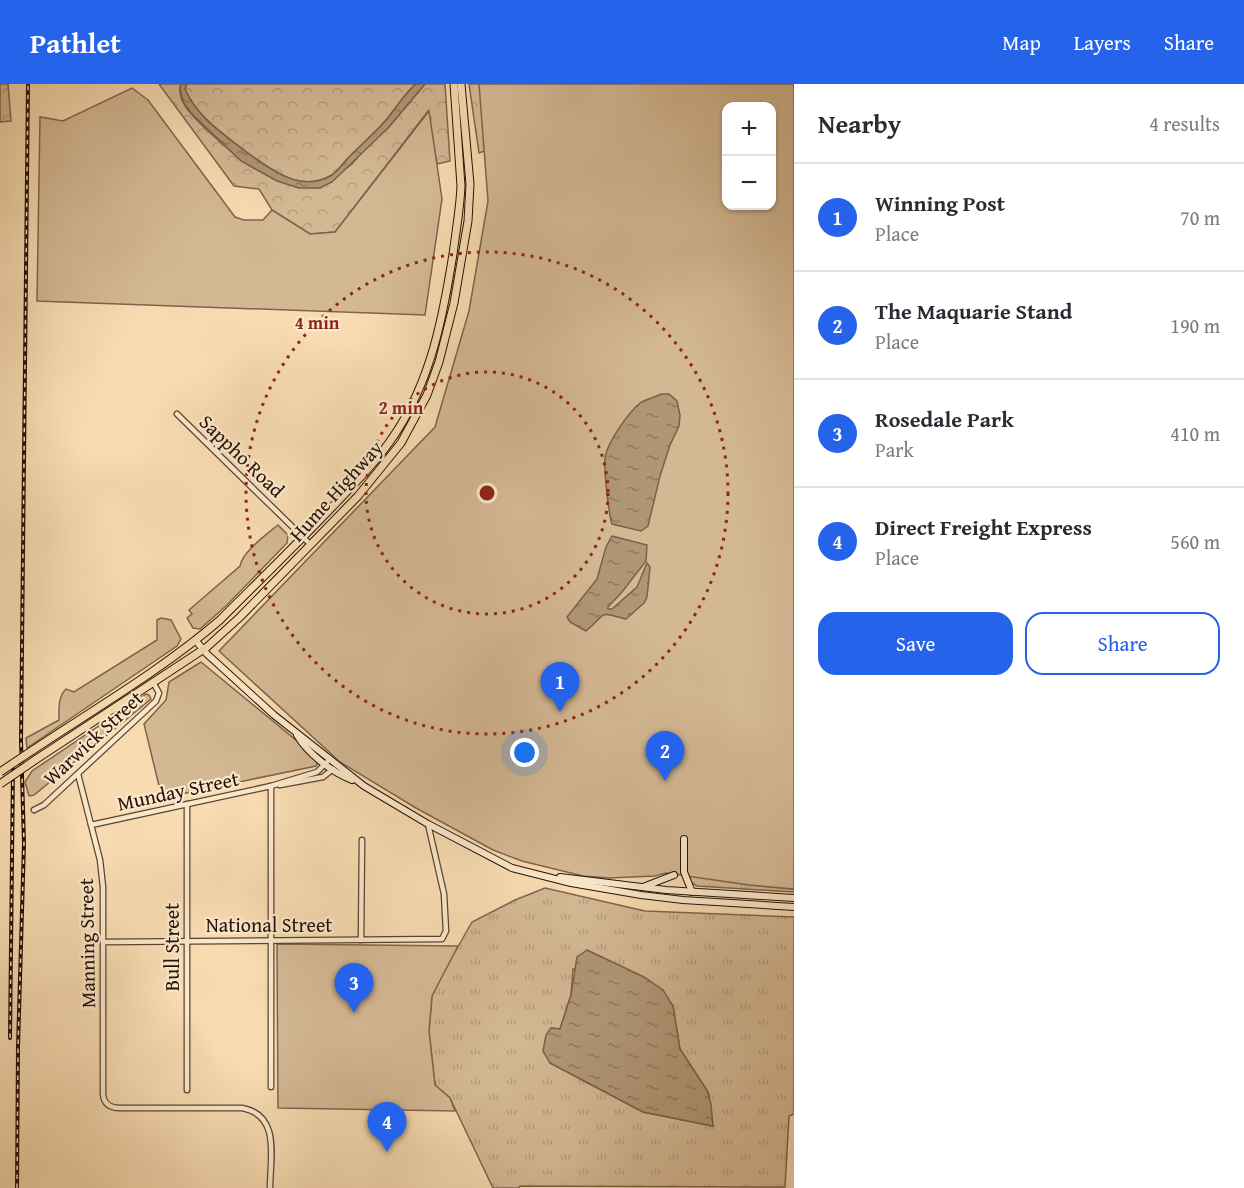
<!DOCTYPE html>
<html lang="en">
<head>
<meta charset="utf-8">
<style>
	:root { --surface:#fff; --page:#f2f2f3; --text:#2b2b33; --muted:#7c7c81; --line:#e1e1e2; --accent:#2563eb }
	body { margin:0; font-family:"Gentium Book Plus",serif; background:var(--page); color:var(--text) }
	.controls { position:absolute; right:18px; top:18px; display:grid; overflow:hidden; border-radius:12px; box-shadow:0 2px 4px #0004 }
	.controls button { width:54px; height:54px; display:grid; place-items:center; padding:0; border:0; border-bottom:2px solid var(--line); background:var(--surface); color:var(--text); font:30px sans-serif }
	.you { position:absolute; left:525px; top:669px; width:21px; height:21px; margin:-15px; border:4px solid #fff; border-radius:50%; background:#1a73e8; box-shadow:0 0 0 9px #1a73e833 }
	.badge { display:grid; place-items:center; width:39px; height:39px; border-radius:50%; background:var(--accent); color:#fff; font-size:20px; font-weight:700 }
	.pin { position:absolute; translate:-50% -50px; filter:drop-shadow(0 2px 3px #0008) }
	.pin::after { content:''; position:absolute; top:32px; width:21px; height:18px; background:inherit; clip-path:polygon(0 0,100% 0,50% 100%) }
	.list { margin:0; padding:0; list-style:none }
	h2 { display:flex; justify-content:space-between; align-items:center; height:78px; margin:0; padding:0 24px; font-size:26px }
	h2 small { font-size:20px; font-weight:400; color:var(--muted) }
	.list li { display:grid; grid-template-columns:39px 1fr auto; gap:18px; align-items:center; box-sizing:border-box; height:108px; padding:0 24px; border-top:2px solid var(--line) }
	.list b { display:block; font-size:22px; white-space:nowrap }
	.list p { margin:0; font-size:20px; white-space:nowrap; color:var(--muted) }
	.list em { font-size:20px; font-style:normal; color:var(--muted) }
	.actions { display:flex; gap:12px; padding:18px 24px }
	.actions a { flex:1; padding:14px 0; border:2px solid var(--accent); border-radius:18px; text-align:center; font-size:21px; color:var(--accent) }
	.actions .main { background:var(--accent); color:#fff }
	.map { position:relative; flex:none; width:794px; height:1104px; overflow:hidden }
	header { display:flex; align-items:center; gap:36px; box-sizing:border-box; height:84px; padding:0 30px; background:var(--accent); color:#fff }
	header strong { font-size:28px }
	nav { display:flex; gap:33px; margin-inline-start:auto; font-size:21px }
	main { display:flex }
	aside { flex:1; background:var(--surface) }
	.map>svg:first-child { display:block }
	.grass { fill:url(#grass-tufts); stroke:#7e644c; stroke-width:1.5; fill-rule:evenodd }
	.forest { fill:url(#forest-crowns); stroke:#7e644c; stroke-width:1.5 }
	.green { fill:#d4b894; stroke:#7e644c; stroke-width:1.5; fill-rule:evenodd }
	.water { fill:url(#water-ripples); stroke:#7a6048; stroke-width:1.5 }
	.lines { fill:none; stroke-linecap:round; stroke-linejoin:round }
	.minor-casing { stroke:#5b432f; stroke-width:7 }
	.secondary-casing { stroke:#271004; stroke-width:8 }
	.trunk-casing { stroke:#271004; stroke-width:9 }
	.minor { stroke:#fae8cc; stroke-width:4.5 }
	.secondary { stroke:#fae8cc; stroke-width:6 }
	.trunk { stroke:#f8dbb1; stroke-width:7 }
	.rail-casing { stroke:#271004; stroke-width:4 }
	.rail { stroke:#fae8cc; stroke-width:1.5; stroke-dasharray:4.5; stroke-linecap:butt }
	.trunk-bridge-casing { stroke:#271004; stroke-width:9; stroke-linecap:butt }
	.trunk-bridge { stroke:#f8dbb1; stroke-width:7 }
	.ring { fill:none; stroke:#8f2418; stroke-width:3; stroke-dasharray:3 6 }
	.labels { text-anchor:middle; stroke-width:4.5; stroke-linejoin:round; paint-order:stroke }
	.street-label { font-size:20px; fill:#271004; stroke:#fae8cc }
	.centre { fill:#8f2418; stroke:#fae8cc; stroke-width:3 }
	.ring-label { font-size:18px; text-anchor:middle; font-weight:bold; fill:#8f2418; stroke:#fae8cc; stroke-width:4.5; stroke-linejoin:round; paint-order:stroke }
</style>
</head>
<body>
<header>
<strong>Pathlet</strong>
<nav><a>Map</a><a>Layers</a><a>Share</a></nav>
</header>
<main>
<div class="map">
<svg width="794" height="1104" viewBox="0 0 794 1104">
	<defs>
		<pattern id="grass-tufts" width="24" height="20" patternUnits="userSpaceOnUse" patternTransform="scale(1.5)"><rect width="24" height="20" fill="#d4b894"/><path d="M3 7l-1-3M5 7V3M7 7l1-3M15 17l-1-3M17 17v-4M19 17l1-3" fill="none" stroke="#b69d7e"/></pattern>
		<pattern id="forest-crowns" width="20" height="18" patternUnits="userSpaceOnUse" patternTransform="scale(1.5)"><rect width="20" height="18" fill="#d4b894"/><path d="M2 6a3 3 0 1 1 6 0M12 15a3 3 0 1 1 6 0" fill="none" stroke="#b69d7e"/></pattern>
		<pattern id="water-ripples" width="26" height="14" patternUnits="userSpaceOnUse" patternTransform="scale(1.5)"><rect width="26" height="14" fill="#b19676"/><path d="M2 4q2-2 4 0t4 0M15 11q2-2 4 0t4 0" fill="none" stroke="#90795f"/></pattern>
	</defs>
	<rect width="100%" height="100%" fill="#f8dbb1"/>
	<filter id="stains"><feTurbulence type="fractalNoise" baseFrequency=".00333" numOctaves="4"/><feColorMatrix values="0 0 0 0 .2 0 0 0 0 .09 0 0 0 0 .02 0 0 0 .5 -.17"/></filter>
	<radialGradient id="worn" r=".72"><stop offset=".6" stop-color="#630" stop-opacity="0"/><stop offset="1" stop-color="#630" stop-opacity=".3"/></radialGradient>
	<!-- grass -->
	<g class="grass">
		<path d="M686 778 749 801 794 805V808L697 802 689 797Z"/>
		<path d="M545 804 645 827 794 833V1030L789 1032 785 1103 520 1102 519 1104H493L450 1014 435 1001 429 947 432 912 443 889 472 838 515 816ZM573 885 673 922 680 965 708 1008 713 1042 643 1028 550 979 551 944 560 945 571 911Z"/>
	</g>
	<!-- forest -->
	<g class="forest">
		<path d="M0 0H8L11 37 0 38Z"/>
		<path d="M159 0H181C179 5 180 13 183 18 189 33 246 83 262 88 280 95 301 99 320 104L352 80 367 62 388 44 425 0H445L450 77 437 80 428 27 335 148 310 150 272 126 259 105 234 102Z"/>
		<path d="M187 0H416C404 10 397 23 387 35 376 48 363 59 351 71 344 77 339 86 332 91 301 110 270 85 245 67 222 49 197 33 185 5Z"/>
		<path d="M469 0H490V65L479 69Z"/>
	</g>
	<!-- green -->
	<g class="green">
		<path d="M479 0H794V805L749 801 666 789 655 792 609 794 583 792 522 777 493 766 416 724 340 678 219 567 435 343 469 227 488 117ZM726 22H772V122H726Z"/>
		<path d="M132 4 148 16 235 133 244 136H263L272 126 310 150 335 148 429 27 442 115 425 231 37 217 40 33 63 37Z"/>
		<path d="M278 441 288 451 287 459 227 521 200 545 193 544 187 534 192 530 189 526 240 482C242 468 267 450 278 441Z"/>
		<path d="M161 534 171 536 181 555 177 562 27 664 26 654 59 636C59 624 58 613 66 605L74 608 157 556V536Z"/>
		<path d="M201 578 319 675 316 682 162 714 144 640 166 616 169 598Z"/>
		<path d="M146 610 149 611 151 615 34 711 29 712 25 698 32 687Z"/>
		<path d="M277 860 458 862 432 912 429 947 435 1001 450 1014 455 1027 278 1024Z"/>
	</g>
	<!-- water -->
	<g class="water">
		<path d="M181 0H187L185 5C197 33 222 49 245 67 270 85 301 110 332 91 339 86 345 77 351 71 363 59 376 48 387 35 397 23 404 10 416 0H425L388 44 332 98 320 104H299L277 97 241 77 191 29 183 18 180 4Z"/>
		<path d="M662 310H669L677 317 680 331 679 342 670 361 660 392 648 442 641 447 612 440C608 426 604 387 605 374 607 359 628 329 640 319 646 315 655 313 662 310Z"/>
		<path d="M612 452 647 461 646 477 622 508 608 523V525H612L637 503 647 479 650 483 647 513 644 519 626 535C596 527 608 529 586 547L570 538 567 533 597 495 606 463Z"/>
		<path d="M587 866 644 893 663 906 673 922 680 965 708 1008 711 1021 713 1042 643 1028 550 979 543 967 546 951 551 944 560 945 571 911 577 873Z"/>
	</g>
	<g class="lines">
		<defs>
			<g id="minor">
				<path d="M177 330 311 461"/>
				<path d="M78 690 100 776 103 803V1010C104 1021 111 1024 120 1024H242C281 1031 270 1074 270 1104"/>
				<path d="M280 701 323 693 333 685"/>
				<path d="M187 720V1006"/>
				<path d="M34 726 44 721 156 617 159 609 153 598"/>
				<path d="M91 741 271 702 317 688 327 678"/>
				<path d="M361 856 362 756"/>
				<path d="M104 858 442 855 446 847 444 810 428 740"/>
				<path d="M271 1003V702"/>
			</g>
			<g id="secondary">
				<path d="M196 557 207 570 274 631 364 702 428 740 512 784 571 799 641 811 683 816 794 823"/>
				<path d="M297 651C308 670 332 688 352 696"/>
				<path d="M684 755V788L692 808"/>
				<path d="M560 793 666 806 794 814"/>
				<path d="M643 803 674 791"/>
			</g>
			<g id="trunk">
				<path d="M33 666C96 624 163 585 220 536 259 497 298 459 336 419 357 397 378 376 395 350 431 296 443 233 453 170 456 147 460 125 461 102L454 0"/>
				<path d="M35 676 207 563 240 533 358 412 401 359 427 311 439 278 454 219 468 137 470 100 461 0"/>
			</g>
		</defs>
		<!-- minor casing -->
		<use href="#minor" class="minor-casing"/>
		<!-- secondary casing -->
		<use href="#secondary" class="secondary-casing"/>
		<!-- trunk casing -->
		<use href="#trunk" class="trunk-casing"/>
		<!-- minor -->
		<use href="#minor" class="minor"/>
		<!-- secondary -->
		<use href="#secondary" class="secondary"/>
		<!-- trunk -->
		<use href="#trunk" class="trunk"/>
		<defs>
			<g id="rail">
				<path d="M10 954 13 684"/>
				<path d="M17 1104 18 963 24 759 21 657 28 0"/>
			</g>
		</defs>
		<!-- rail casing -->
		<use href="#rail" class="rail-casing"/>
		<!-- rail -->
		<use href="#rail" class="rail"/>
		<defs>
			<g id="trunk-bridge">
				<path d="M0 688 33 666"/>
				<path d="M0 700 35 676"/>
			</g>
		</defs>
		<!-- trunk-bridge casing -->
		<use href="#trunk-bridge" class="trunk-bridge-casing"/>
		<!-- trunk-bridge -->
		<use href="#trunk-bridge" class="trunk-bridge"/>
	</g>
	<!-- distance rings -->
	<g class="ring">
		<circle cx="487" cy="409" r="121"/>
		<circle cx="487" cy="409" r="241"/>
	</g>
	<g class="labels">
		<!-- street labels -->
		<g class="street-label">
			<text transform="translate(242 372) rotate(44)" y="7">Sappho Road</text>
			<text transform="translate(336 407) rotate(-48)" y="7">Hume Highway</text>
			<text transform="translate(93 654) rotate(-43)" y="7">Warwick Street</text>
			<text transform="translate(178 707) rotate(-12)" y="7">Munday Street</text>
			<text x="269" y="848">National Street</text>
			<text transform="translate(87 859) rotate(-91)" y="7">Manning Street</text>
			<text transform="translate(172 863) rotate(-90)" y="7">Bull Street</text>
		</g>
	</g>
	<circle cx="487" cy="409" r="9" class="centre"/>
	<g class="ring-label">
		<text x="317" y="245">4 min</text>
		<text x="401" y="330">2 min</text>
	</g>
	<rect width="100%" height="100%" filter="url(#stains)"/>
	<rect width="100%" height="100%" fill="url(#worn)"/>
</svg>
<div class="controls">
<button>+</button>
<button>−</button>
</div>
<div class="you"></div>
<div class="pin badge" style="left:560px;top:628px">1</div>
<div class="pin badge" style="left:665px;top:697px">2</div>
<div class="pin badge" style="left:354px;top:929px">3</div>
<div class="pin badge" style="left:387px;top:1068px">4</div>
</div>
<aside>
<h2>Nearby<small>4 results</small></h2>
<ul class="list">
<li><span class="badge">1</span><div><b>Winning Post</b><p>Place</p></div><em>70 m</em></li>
<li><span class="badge">2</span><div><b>The Maquarie Stand</b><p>Place</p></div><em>190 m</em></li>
<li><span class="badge">3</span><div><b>Rosedale Park</b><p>Park</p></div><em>410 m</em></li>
<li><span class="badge">4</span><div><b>Direct Freight Express</b><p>Place</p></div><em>560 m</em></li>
</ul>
<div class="actions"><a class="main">Save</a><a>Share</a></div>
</aside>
</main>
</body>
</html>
